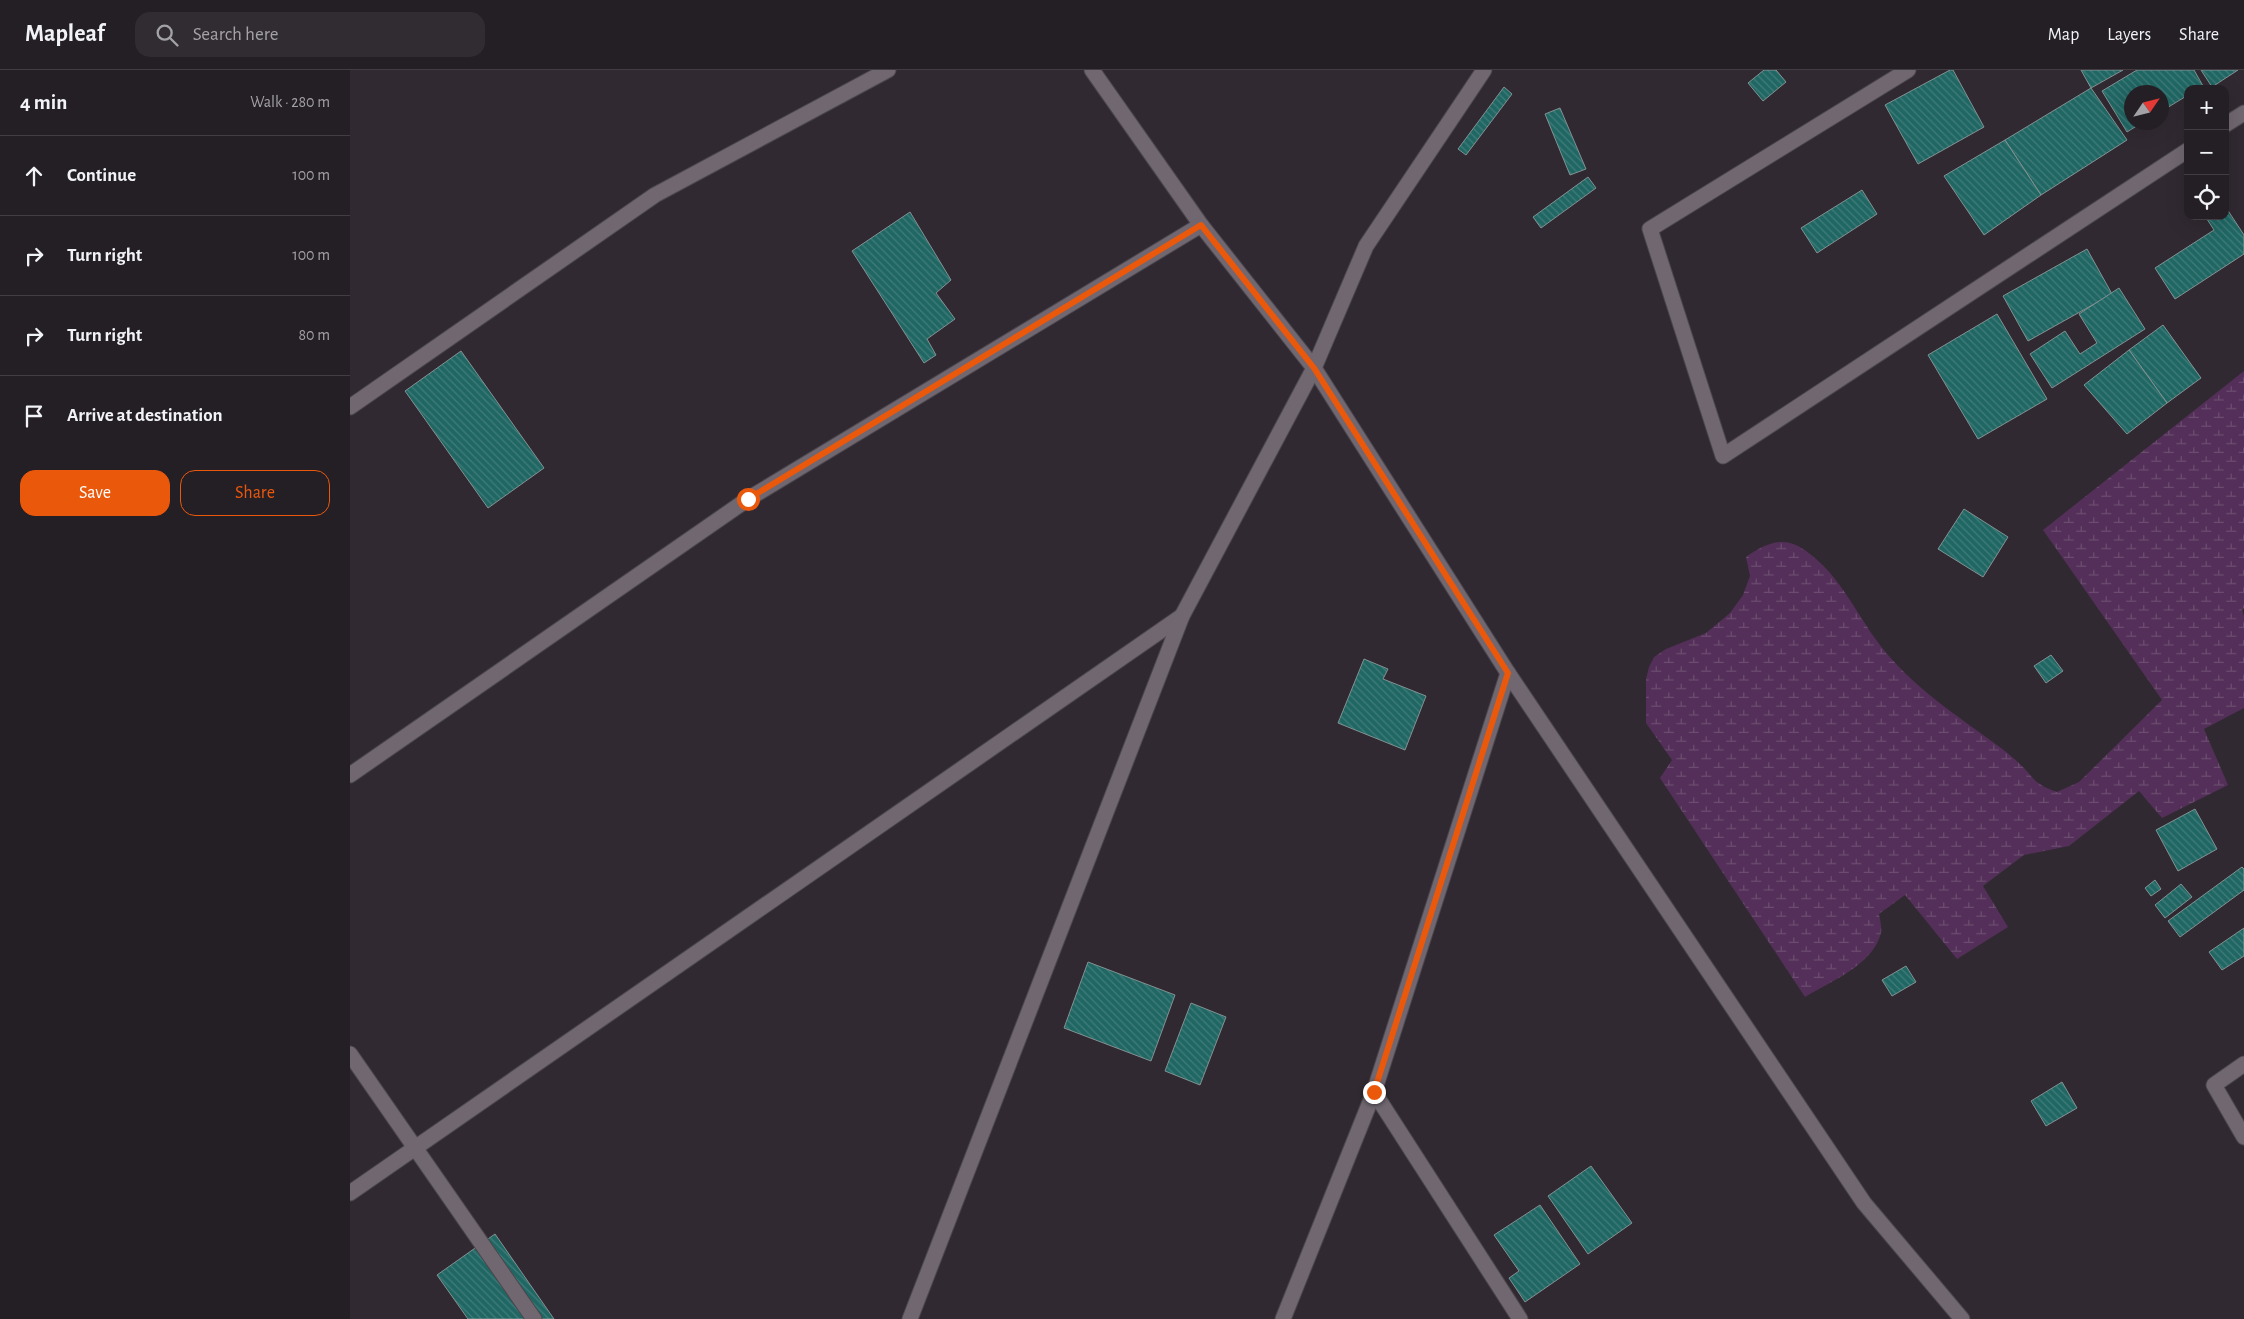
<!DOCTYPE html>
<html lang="en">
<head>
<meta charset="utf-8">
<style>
	:root { --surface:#241f25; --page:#302c32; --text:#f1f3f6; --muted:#a3a2a7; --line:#413d42; --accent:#ea580c }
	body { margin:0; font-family:"Alegreya Sans",sans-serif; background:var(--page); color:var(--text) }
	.controls { position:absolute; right:15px; top:15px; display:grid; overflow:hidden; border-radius:10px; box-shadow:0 5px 20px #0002 }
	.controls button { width:45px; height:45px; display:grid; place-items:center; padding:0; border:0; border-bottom:1px solid var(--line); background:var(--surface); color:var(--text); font:25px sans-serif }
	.compass { position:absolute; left:1774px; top:15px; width:45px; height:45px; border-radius:50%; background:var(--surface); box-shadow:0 5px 20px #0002; rotate:55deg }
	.stop { position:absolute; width:15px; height:15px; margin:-11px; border:4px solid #ea580c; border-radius:50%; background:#fff }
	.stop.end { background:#ea580c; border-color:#fff; box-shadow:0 1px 5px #0008 }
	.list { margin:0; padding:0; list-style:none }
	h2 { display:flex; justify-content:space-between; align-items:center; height:65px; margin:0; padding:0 20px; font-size:21px }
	h2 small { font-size:16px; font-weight:400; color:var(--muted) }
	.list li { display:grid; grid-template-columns:32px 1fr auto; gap:15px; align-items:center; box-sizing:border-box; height:80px; padding:0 20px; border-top:1px solid var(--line) }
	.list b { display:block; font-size:19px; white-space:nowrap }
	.list em { font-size:16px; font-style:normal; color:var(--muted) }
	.actions { display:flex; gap:10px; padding:15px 20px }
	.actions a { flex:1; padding:11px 0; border:1px solid var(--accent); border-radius:15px; text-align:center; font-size:18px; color:var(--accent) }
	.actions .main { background:var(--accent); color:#fff }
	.icon { flex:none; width:28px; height:28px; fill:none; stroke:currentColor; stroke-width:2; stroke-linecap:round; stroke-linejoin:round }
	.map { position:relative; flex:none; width:1894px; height:1249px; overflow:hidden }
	header { display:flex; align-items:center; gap:30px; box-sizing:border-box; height:70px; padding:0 25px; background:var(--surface); border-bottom:1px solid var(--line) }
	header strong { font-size:24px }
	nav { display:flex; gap:28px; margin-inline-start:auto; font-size:18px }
	.search { width:350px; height:45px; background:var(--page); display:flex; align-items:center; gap:12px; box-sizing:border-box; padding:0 18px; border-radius:15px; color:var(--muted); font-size:19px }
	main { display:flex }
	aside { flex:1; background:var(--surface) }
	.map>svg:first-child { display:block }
	.wetland { fill:url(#wetland-marsh) }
	.building { fill:url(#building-back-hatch); stroke:#829291 }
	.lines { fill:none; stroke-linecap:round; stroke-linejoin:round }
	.street-casing { stroke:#4b464c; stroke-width:17 }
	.street { stroke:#706771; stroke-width:15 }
	.route { stroke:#ea580c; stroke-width:6 }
</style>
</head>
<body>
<header>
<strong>Mapleaf</strong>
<div class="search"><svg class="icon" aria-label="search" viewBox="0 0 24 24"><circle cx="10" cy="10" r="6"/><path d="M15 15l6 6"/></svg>Search here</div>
<nav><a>Map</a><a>Layers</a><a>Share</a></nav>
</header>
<main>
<aside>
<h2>4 min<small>Walk · 280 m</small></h2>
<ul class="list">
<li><svg class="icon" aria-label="ahead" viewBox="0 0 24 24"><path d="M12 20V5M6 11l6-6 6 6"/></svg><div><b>Continue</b></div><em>100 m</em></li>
<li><svg class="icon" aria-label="right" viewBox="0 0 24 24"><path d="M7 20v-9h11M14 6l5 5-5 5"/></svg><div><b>Turn right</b></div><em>100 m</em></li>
<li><svg class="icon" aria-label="right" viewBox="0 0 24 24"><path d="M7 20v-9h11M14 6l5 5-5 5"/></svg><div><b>Turn right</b></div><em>80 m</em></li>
<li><svg class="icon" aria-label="arrive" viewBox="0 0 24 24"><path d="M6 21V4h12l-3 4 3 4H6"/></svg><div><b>Arrive at destination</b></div></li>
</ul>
<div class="actions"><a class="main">Save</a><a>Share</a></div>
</aside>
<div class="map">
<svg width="1894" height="1249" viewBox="0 0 1894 1249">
	<defs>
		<pattern id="wetland-marsh" width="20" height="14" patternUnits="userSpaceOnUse" patternTransform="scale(1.25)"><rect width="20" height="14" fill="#542f59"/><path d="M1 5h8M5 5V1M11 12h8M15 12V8" fill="none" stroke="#6c4d70"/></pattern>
		<pattern id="building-back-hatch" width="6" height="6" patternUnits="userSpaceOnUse" patternTransform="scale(1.25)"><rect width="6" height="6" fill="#206764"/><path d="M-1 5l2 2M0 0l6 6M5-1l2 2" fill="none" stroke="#407c7a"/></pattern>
	</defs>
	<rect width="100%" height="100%" fill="#302931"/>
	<!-- wetland -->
	<path class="wetland" d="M1894 301V538L1892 540 1894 546V638L1854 659 1878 715 1812 748 1789 721 1719 776 1674 785 1633 816 1658 857 1607 889 1555 825 1529 844C1530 849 1532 858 1531 863 1523 895 1481 911 1455 927L1310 708 1322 690 1296 653V609L1299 597 1304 587 1316 579 1356 563 1380 543 1393 525 1400 506 1396 487C1411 476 1430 466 1448 476 1487 498 1504 541 1530 575 1563 618 1608 646 1651 678 1659 684 1667 691 1674 698 1679 703 1684 711 1690 714 1695 718 1702 720 1707 722L1729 712 1812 630 1693 460Z"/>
	<!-- building -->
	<g class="building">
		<path d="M1414 0H1426L1436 12 1413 31 1398 13Z"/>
		<path d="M1600 0H1603L1634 57 1568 94 1535 35Z"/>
		<path d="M1731 0H1773L1741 18Z"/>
		<path d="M1787 0H1844L1853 16 1848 19H1838V25L1812 41V22H1782V52H1793L1777 62 1752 21Z"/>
		<path d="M1851 0H1888L1862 17Z"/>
		<path d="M1154 17 1162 24 1116 85 1108 79Z"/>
		<path d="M1741 18 1777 70 1691 125 1655 70Z"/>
		<path d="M1210 38 1236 99 1220 105 1195 44Z"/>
		<path d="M1655 70 1691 125 1634 165 1594 106Z"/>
		<path d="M1238 107 1246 118 1191 158 1183 147Z"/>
		<path d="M1512 120 1527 144 1467 183 1451 158Z"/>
		<path d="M1875 136 1894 165V184L1825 229 1805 198 1864 160 1855 146H1875Z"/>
		<path d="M560 142 601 210 586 223 605 249 577 269 586 285 574 293 502 181Z"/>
		<path d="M1737 179 1762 224 1678 271 1653 226Z"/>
		<path d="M1769 218 1795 259 1702 318 1680 284 1715 261 1730 284 1747 273 1729 244Z"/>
		<path d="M1647 244 1697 329 1628 369 1578 285Z"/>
		<path d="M1813 255 1851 308 1817 333 1779 280Z"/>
		<path d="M1779 280 1817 333 1777 364 1734 315Z"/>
		<path d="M111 281 194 398 138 438 55 321Z"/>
		<path d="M1614 439 1658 467 1633 507 1588 479Z"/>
		<path d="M1701 585 1713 601 1696 613 1684 596Z"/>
		<path d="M1014 589 1038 599 1033 609 1076 626 1055 680 988 653Z"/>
		<path d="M1845 739 1867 779 1828 801 1806 760Z"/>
		<path d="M1892 797 1894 799V820L1830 867 1818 851Z"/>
		<path d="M1805 810 1811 819 1801 826 1795 818Z"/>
		<path d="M1831 814 1842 827 1815 848 1805 835Z"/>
		<path d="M1894 858V886L1872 900 1859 882Z"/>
		<path d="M738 892 825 925 801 991 714 958Z"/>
		<path d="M1556 896 1566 912 1542 926 1532 910Z"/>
		<path d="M841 933 876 947 850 1015 815 1001Z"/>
		<path d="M1712 1012 1727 1038 1696 1056 1681 1031Z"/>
		<path d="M1241 1096 1282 1153 1238 1184 1198 1126Z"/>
		<path d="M1190 1135 1230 1194 1175 1232 1159 1208 1169 1201 1144 1165Z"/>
		<path d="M145 1164 204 1249H118L87 1205Z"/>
	</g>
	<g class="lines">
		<defs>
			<g id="street">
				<path d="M742 0 851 155 964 298 1158 603 1514 1133 1612 1249"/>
				<path d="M1558 0 1300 159 1373 386 1838 80"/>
				<path d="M1875 55 1894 43"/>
				<path d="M0 337 305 125 538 0"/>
				<path d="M0 705 398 429 851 155"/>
				<path d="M0 984 184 1249"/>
				<path d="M1894 994 1864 1015 1894 1067"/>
				<path d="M1024 1022 1170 1249"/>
				<path d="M0 1123 832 546"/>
				<path d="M560 1249 832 546 964 298 1016 176 1134 0"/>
				<path d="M933 1249 1024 1022 1158 603"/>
			</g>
		</defs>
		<!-- street casing -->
		<use href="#street" class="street-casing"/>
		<!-- street -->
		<use href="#street" class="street"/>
	</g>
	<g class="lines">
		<!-- route -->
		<path class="route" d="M398 429 851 155 964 298 1158 603 1024 1022"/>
	</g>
</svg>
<div class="controls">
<button>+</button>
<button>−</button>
<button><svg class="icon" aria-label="locate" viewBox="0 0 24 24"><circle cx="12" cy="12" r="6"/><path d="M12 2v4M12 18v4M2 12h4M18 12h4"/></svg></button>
</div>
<svg class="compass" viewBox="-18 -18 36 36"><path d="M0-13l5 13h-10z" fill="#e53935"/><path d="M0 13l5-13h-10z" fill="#a3a2a7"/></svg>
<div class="stop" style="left:398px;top:429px"></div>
<div class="stop end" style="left:1024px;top:1022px"></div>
</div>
</main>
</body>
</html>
